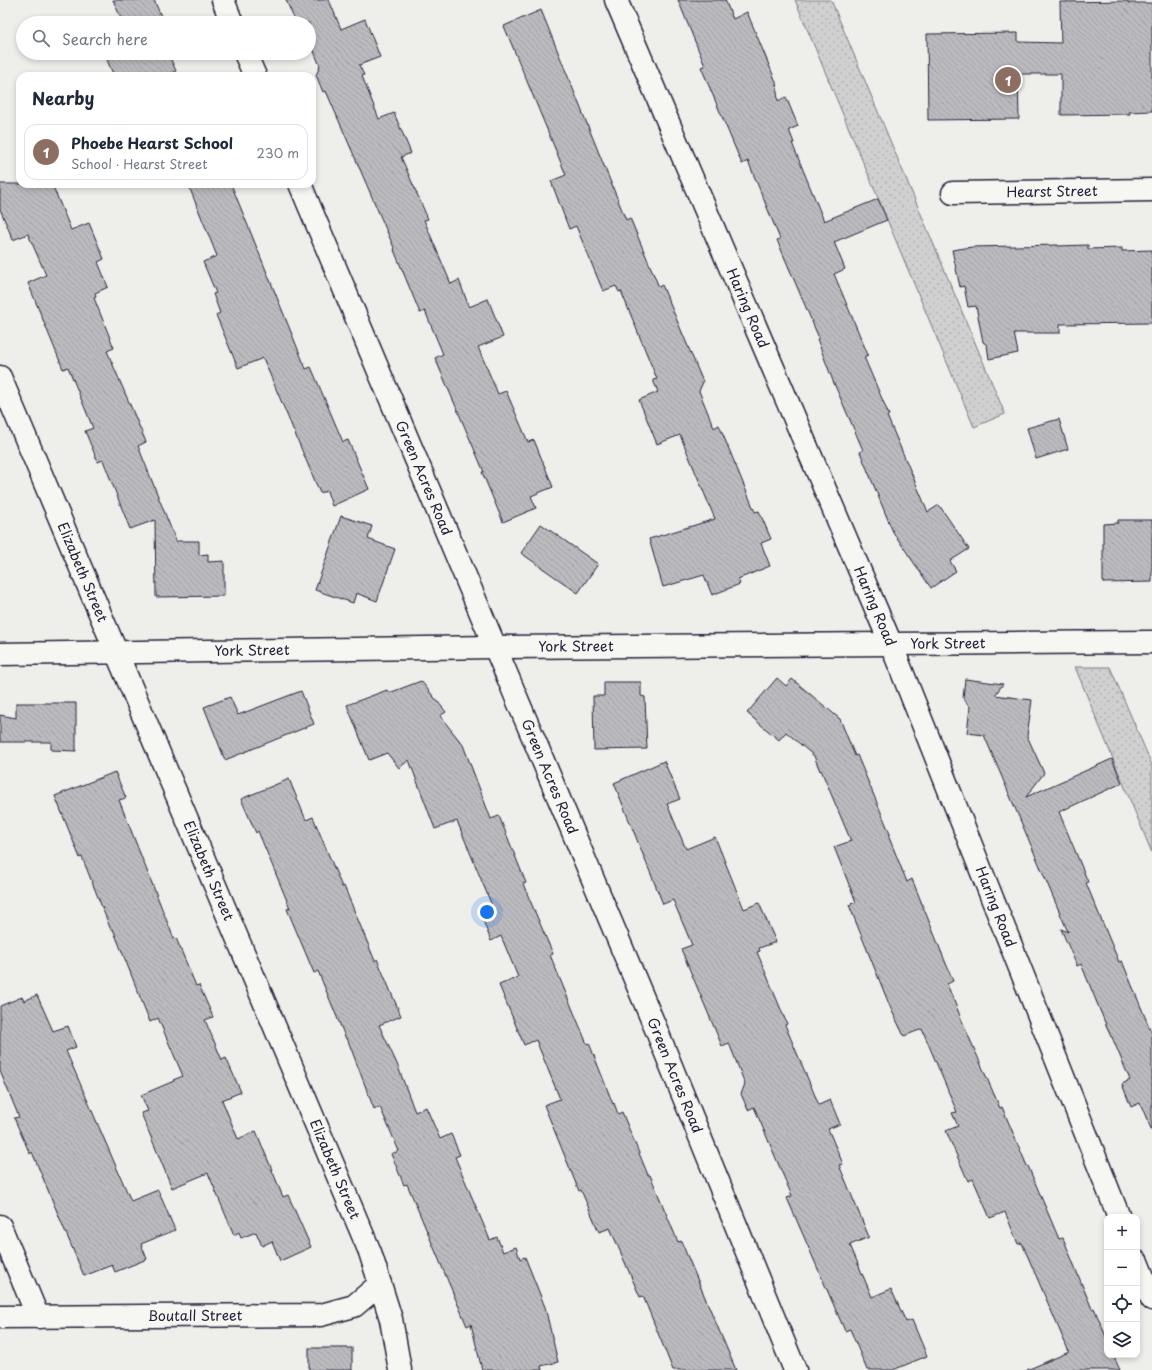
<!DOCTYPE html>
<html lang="en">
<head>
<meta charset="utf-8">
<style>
	:root { --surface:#fff; --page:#f6f6f7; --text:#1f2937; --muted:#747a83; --line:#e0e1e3; --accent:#d93025 }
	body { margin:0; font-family:"Playpen Sans",sans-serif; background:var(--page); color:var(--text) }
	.controls { position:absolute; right:12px; bottom:12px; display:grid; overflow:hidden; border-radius:8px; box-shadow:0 2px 6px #0003 }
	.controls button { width:36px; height:36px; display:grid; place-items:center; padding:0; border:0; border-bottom:1px solid var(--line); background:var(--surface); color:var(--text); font:20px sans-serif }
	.you { position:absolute; left:487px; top:912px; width:14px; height:14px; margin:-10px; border:3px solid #fff; border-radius:50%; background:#1a73e8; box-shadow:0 0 0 6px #1a73e833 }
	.badge { display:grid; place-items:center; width:26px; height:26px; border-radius:50%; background:var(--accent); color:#fff; font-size:13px; font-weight:700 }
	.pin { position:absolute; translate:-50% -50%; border:2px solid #fff; box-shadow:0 1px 4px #0006 }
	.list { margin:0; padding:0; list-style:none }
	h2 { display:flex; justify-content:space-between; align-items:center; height:52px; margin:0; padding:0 16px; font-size:17px }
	h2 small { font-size:13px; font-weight:400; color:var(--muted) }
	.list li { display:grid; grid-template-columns:26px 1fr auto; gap:12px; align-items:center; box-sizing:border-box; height:56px; margin:0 8px 8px; padding:0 8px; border:1px solid var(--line); border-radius:12px }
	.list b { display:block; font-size:15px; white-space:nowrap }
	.list p { margin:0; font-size:13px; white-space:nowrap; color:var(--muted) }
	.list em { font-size:13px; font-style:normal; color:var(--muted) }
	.icon { flex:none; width:22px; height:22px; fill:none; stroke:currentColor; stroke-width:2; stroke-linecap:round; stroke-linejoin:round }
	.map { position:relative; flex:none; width:1152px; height:1370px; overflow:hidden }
	.search { position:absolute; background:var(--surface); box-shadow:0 2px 6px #0003; left:16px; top:16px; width:300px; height:44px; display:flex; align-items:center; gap:10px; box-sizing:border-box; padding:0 14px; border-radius:22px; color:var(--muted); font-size:15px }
	.panel { position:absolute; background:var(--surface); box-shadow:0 2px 6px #0003; left:16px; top:72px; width:300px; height:116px; border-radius:12px }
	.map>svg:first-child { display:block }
	.grass { fill:url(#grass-dots); stroke:#797986 }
	.building { fill:url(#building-back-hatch); stroke:#22223b }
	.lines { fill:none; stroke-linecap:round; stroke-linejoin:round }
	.street-casing { stroke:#22223b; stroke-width:25 }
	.street { stroke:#f6f6f2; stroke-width:22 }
	.labels { text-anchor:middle; stroke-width:3; stroke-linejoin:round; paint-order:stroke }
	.street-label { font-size:14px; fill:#22223b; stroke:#f6f6f2 }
</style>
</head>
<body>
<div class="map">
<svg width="1152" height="1370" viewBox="0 0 1152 1370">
	<defs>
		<pattern id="grass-dots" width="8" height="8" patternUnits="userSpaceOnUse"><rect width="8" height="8" fill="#d0d0d1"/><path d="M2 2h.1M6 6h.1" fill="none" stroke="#b2b2b4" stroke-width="1.8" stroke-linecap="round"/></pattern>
		<pattern id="building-back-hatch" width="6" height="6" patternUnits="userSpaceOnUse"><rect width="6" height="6" fill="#bbbbbf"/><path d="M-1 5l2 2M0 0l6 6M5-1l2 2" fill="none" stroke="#a0a0a5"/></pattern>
	</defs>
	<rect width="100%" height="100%" fill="#eeeeeb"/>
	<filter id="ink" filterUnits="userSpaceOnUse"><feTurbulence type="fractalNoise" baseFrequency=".025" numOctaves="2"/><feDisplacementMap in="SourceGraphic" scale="8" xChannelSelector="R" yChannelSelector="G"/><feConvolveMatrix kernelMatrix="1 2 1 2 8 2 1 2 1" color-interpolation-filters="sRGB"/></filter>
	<g filter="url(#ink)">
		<!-- grass -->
		<g class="grass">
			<path d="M795 0H831L1005 414 974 427Z"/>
			<path d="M1075 667H1110L1152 765V853Z"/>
		</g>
		<!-- building -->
		<g class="building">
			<path d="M113 0H154L164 23H123Z"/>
			<path d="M286 0H329L341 29 365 19 380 57 359 65 364 75 362 76 379 119 394 113 411 153 401 157 428 219 424 220 451 284 459 280 469 307 488 299 503 337 478 347 498 394 506 391 528 442 534 440 553 487 531 496 536 508 503 522 482 472H484L435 358 443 354 425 311 420 313 394 250H395L326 91 323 92 316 75 320 66 309 39V23H296Z"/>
			<path d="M678 0H725L733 19 747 12 776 82 778 101 786 97 798 126 789 130 794 143H792L824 221 878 199 887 220 834 242 845 269 834 274 868 355 864 357 889 415 887 416 928 512 939 505 969 549 950 561 956 571 931 588 893 532 860 452 863 450 833 381 817 339 819 338 777 240 780 239 748 161 742 164 701 67 705 66Z"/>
			<path d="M1128 1V3H1152V111L1129 112 1130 114 1061 115V74H1018L1019 119 928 120 927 34 1018 33V42L1061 43 1060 2Z"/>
			<path d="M541 10 626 220 630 218 659 287 662 285 695 363 703 382 699 391 714 428 719 425 755 512 759 511 771 539 761 543 770 566 738 579 740 584 712 595 704 575 663 587 649 539 715 519 680 435 657 444 639 400 658 392 653 380 657 379 621 291 619 292 616 286 603 291 576 226 569 229 551 181 566 175 504 26Z"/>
			<path d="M123 53H168L176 71 164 76H114L107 60Z"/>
			<path d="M0 184H52L71 230 89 223 104 259 98 262 108 287 95 293 96 297 94 298 114 348 107 351 146 442 138 446 176 541H199V555L208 554V562L224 561V596L156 597 155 520 130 529 103 460 98 462 85 431 93 428 68 367 63 369 28 283 46 275 28 234 13 240 0 209Z"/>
			<path d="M188 184H231L306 369 311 367 343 442 348 440 369 489 332 506 327 491 320 493 263 358 238 368 216 315 220 313 213 294 216 293 203 262 217 256Z"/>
			<path d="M1058 245V246L1088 245V249L1122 248V251L1152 250V323L1060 324V333H1014L1018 353 989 359 987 345 983 342 976 306 968 307 964 286 960 287 952 250 972 247Z"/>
			<path d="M1059 419 1068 449 1036 459 1027 428Z"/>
			<path d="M341 516 372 526 368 539 395 549 377 601 356 593 353 603 315 590Z"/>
			<path d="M1118 520H1152V582L1103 583V524L1118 523Z"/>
			<path d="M541 524 598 564 578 593 521 553Z"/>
			<path d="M777 678 786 686 792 679 840 719 855 756 857 755 890 834 888 835 907 882 912 879 953 981 947 984 965 1028 1000 1108 1002 1107 1027 1166H1028L1059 1239 1063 1238 1092 1309 1094 1308 1107 1339V1355H1113L1120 1370H1027L1069 1352 1022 1243 1018 1244 1005 1212 990 1218 973 1179 968 1181 946 1131 958 1126 952 1113 957 1112 922 1029 904 1036 891 1009 849 905 856 902 834 847 851 841 821 770 820 771 814 756 786 732 779 740 747 713Z"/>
			<path d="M965 679 1003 684 995 695 1032 700 1027 736 1044 773 1026 797 1112 759 1122 783 1059 812 1088 882 1086 883 1119 962 1122 961 1152 1034V1131L1140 1103 1131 1107 1122 1084 1130 1080 1112 1037H1111L1081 964 1077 966 1061 929 1068 932 984 735 967 733 970 707 963 698Z"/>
			<path d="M421 681 446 712 440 716 463 745 491 819 499 816 526 883 523 884 553 954 550 955 587 1044 589 1043 613 1104 614 1103 618 1114 622 1112 648 1175H650L678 1242 681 1241 736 1370H673L643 1296 640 1297 610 1228 599 1232 581 1190 579 1191 544 1105 560 1099 536 1040 524 1045 499 985 518 977 501 936 491 941 482 918 495 913 457 821 435 829 409 760 399 768 387 753 369 760 347 705 387 690 389 693Z"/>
			<path d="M604 682H641V696L645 697 647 749 594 750 593 696H604Z"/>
			<path d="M301 691 314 724 225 760 204 707 230 697 238 715Z"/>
			<path d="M16 703H76V751L51 750V742H0V715L16 718Z"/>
			<path d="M664 761 680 799 667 804 686 849 715 837 744 909 759 903 776 942 759 948 760 951 757 952 787 1024 785 1025 819 1105 830 1100 840 1124 828 1129 843 1164 839 1165 869 1237 850 1245 872 1297 891 1289 906 1322 912 1320 927 1356 893 1370H867L850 1329 845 1331 787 1198 792 1196 754 1107 748 1110 741 1094 745 1084 729 1043 722 1046 681 949 692 945 673 900 663 904 614 783Z"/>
			<path d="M115 772 126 798 119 800 174 939 176 938 196 986 199 985 213 1017 205 1020 222 1060 226 1058 241 1092 222 1100 238 1139 256 1131 283 1197 288 1195 311 1247 280 1261 272 1241 262 1246 256 1232 241 1238 239 1232 234 1235 208 1173 172 1188 141 1113 148 1111 141 1095 174 1081 173 1080 183 1076 158 1018 150 1022 113 929 111 930 82 857 80 858 55 796Z"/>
			<path d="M289 779 306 820 313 817 342 887 344 886 375 961 377 959 401 1016 379 1025 397 1064 415 1112 426 1107 440 1139 451 1134 460 1155 455 1157 490 1240 497 1237 503 1252 516 1247 520 1259 525 1257 545 1307 558 1362 541 1366 542 1370H482L471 1324 467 1326 407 1184 404 1185 391 1154 399 1151 380 1107 374 1109 347 1038 346 1039 318 971 314 973 287 909 290 908 258 831 256 833 241 799Z"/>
			<path d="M37 995 53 1031 68 1026 76 1047 66 1051 131 1201 158 1190 175 1230 141 1244 147 1259 115 1272 112 1265 84 1276 32 1152 30 1154 14 1118 19 1117 0 1071V1006L22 997 24 1001Z"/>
			<rect x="309" y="1348" width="43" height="22"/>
		</g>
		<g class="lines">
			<defs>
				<g id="street">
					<path d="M223 0 232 23"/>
					<path id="s1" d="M616 0 891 644 1119 1217"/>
					<path d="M245 53 255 76"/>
					<path id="s2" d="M300 184 656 1029 795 1370"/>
					<path id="s3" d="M953 193 1152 190"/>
					<path id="s4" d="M0 377 370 1252 391 1319 400 1370"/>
					<path id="s5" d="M0 654 495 647 1152 642"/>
					<path d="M0 1226 38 1317"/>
					<path d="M1137 1262 1152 1299"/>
					<path id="s6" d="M0 1317 321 1315 354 1306 380 1284"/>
				</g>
			</defs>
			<!-- street casing -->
			<use href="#street" class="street-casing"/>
			<!-- street -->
			<use href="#street" class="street"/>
		</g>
	</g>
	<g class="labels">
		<!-- street labels -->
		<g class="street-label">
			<text dy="5" stroke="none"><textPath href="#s3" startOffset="99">Hearst Street</textPath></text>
			<text dy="5" stroke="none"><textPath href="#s1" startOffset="335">Haring Road</textPath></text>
			<text dy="5" stroke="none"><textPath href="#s2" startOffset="319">Green Acres Road</textPath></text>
			<text dy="5" stroke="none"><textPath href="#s4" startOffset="212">Elizabeth Street</textPath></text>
			<text dy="5" stroke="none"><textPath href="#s1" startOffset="659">Haring Road</textPath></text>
			<text dy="5" stroke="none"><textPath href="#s5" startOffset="948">York Street</textPath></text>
			<text dy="5" stroke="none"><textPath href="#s5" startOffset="576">York Street</textPath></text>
			<text dy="5" stroke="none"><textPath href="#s5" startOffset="252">York Street</textPath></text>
			<text dy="5" stroke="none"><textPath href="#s2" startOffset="643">Green Acres Road</textPath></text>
			<text dy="5" stroke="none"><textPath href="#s4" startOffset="536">Elizabeth Street</textPath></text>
			<text dy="5" stroke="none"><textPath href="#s1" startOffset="983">Haring Road</textPath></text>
			<text dy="5" stroke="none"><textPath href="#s2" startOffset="967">Green Acres Road</textPath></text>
			<text dy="5" stroke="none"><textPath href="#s4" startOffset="860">Elizabeth Street</textPath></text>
			<text dy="5" stroke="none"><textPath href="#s6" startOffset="195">Boutall Street</textPath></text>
		</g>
	</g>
</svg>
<div class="controls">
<button>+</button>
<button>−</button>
<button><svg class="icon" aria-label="locate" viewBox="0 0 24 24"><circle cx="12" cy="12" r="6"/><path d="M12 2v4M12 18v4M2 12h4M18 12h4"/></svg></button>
<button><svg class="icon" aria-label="layers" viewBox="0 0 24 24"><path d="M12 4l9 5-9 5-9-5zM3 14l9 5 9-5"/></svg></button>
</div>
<div class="you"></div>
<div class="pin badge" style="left:1008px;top:80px;background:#8d6e63">1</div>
<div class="search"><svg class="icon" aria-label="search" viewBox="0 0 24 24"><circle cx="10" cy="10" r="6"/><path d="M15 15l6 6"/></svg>Search here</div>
<section class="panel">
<h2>Nearby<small></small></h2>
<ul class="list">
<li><span class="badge" style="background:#8d6e63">1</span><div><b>Phoebe Hearst School</b><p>School · Hearst Street</p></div><em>230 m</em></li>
</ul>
</section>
</div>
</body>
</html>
